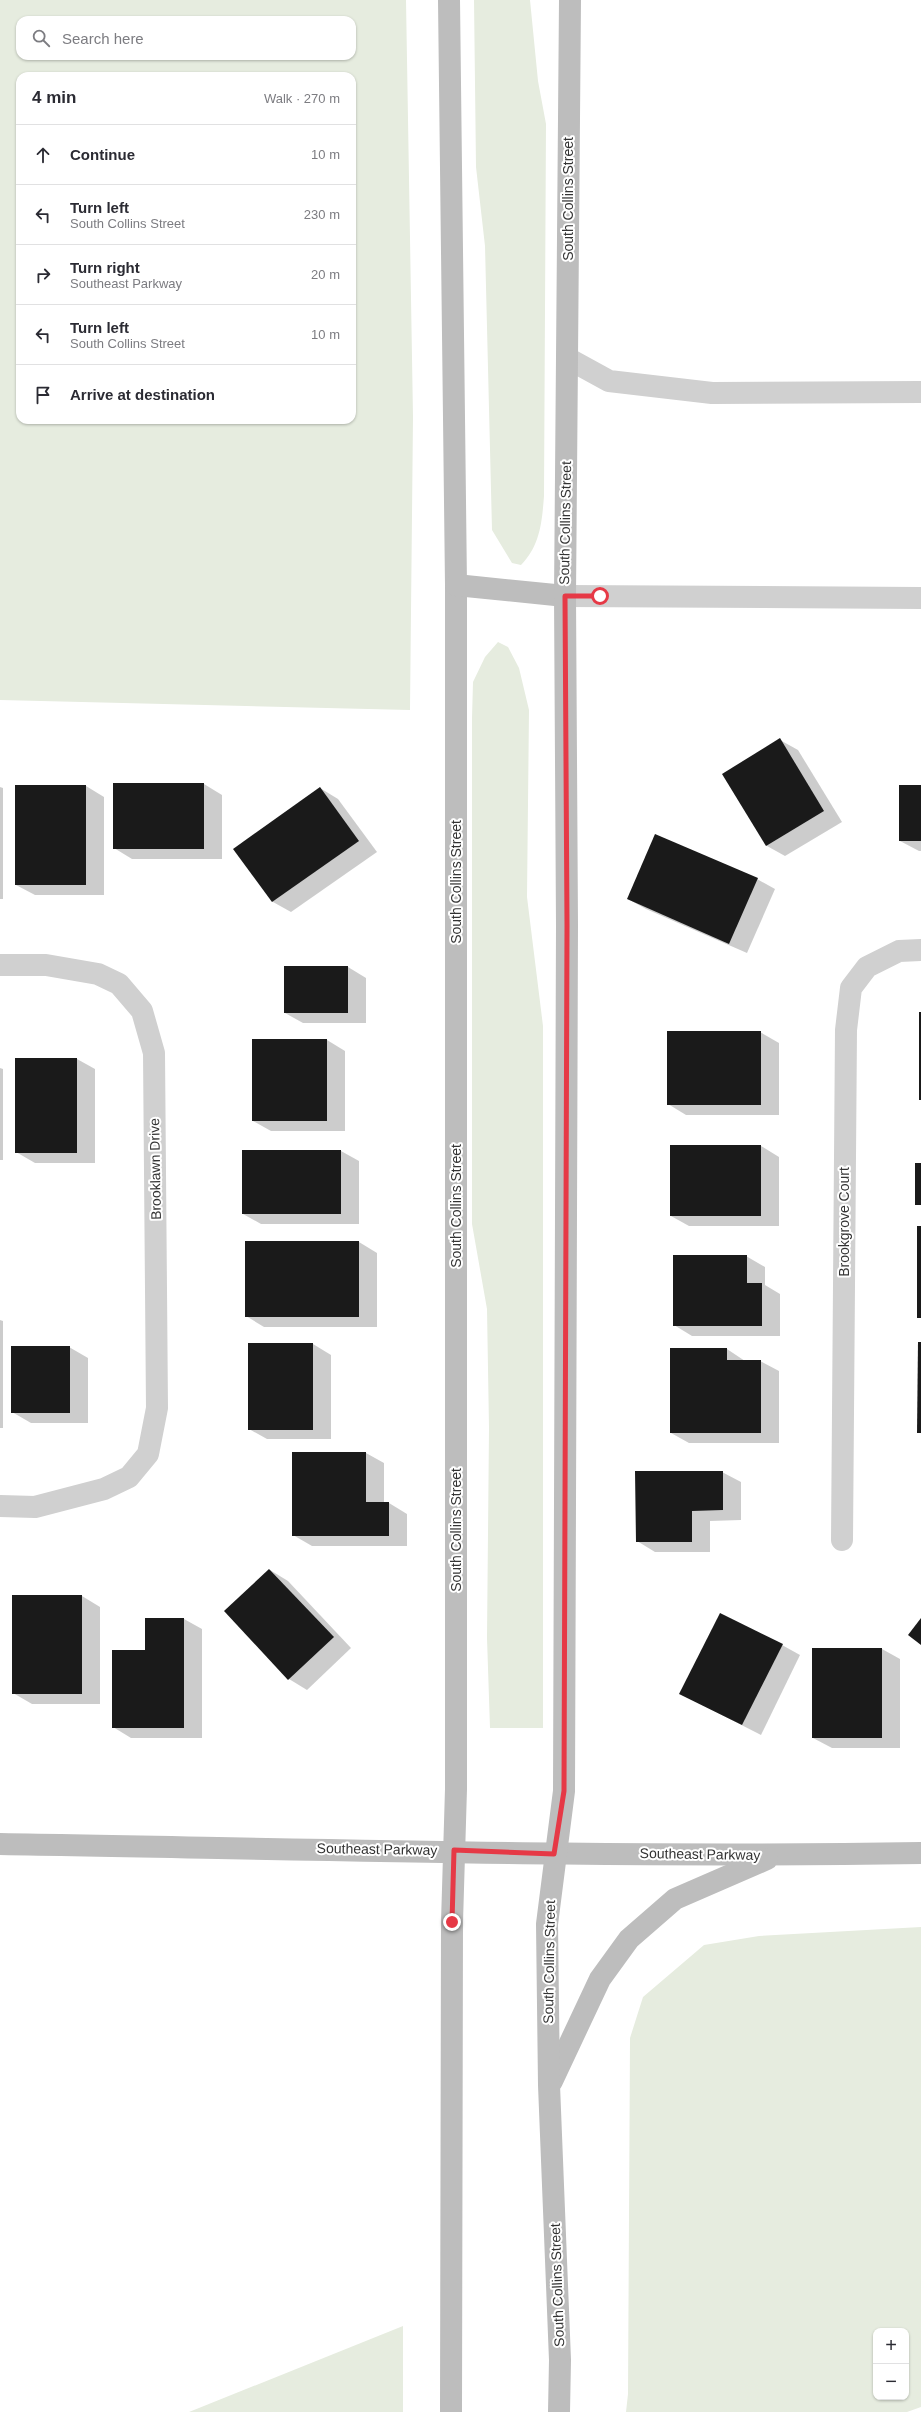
<!DOCTYPE html>
<html lang="en">
<head>
<meta charset="utf-8">
<style>
	:root { --surface:#fff; --page:#f7f7f7; --text:#2b2b33; --muted:#7c7c81; --line:#e1e1e2 }
	body { margin:0; font-family:Helvetica,sans-serif; background:var(--page); color:var(--text) }
	.controls { position:absolute; right:12px; bottom:12px; display:grid; overflow:hidden; border-radius:8px; box-shadow:0 1px 3px #0004 }
	.controls button { width:36px; height:36px; display:grid; place-items:center; padding:0; border:0; border-bottom:1px solid var(--line); background:var(--surface); color:var(--text); font:20px sans-serif }
	.stop { position:absolute; width:12px; height:12px; margin:-9px; border:3px solid #e63946; border-radius:50%; background:#fff }
	.stop.end { background:#e63946; border-color:#fff; box-shadow:0 1px 4px #0008 }
	.list { margin:0; padding:0; list-style:none }
	h2 { display:flex; justify-content:space-between; align-items:center; height:52px; margin:0; padding:0 16px; font-size:17px }
	h2 small { font-size:13px; font-weight:400; color:var(--muted) }
	.list li { display:grid; grid-template-columns:26px 1fr auto; gap:12px; align-items:center; box-sizing:border-box; height:60px; padding:0 16px; border-top:1px solid var(--line) }
	.list b { display:block; font-size:15px; white-space:nowrap }
	.list p { margin:0; font-size:13px; white-space:nowrap; color:var(--muted) }
	.list em { font-size:13px; font-style:normal; color:var(--muted) }
	.icon { flex:none; width:22px; height:22px; fill:none; stroke:currentColor; stroke-width:2; stroke-linecap:round; stroke-linejoin:round }
	.map { position:relative; flex:none; width:921px; height:2412px; overflow:hidden }
	.search { position:absolute; background:var(--surface); box-shadow:0 1px 3px #0004; left:16px; top:16px; width:340px; height:44px; display:flex; align-items:center; gap:10px; box-sizing:border-box; padding:0 14px; border-radius:12px; color:var(--muted); font-size:15px }
	.panel { position:absolute; background:var(--surface); box-shadow:0 1px 3px #0004; left:16px; top:72px; width:340px; height:352px; border-radius:12px }
	.map>svg:first-child { display:block }
	.green { fill:#e6ecdf; fill-rule:evenodd }
	.shadow { fill:#0003 }
	.building { fill:#1a1a1a }
	.lines { fill:none; stroke-linecap:round; stroke-linejoin:round }
	.lane { stroke:#d0d0d0; stroke-width:22 }
	.street { stroke:#d0d0d0; stroke-width:22 }
	.secondary { stroke:#bdbdbd; stroke-width:22 }
	.route { stroke:#e63946; stroke-width:5 }
	.labels { text-anchor:middle; stroke-width:4; stroke-linejoin:round; paint-order:stroke }
	.street-label { font-size:14px; fill:#333; stroke:#fff }
</style>
</head>
<body>
<div class="map">
<svg width="921" height="2412" viewBox="0 0 921 2412">
	<rect width="100%" height="100%" fill="#fff"/>
	<!-- green -->
	<g class="green">
		<path d="M0 0H406L413 417 410 710 0 700ZM20 20H352V56H20ZM20 76H352V420H20Z"/>
		<path d="M474 0H530L538 81 546 124 544 496C542 522 540 546 521 565L512 563 492 530 485 246 476 167Z"/>
		<path d="M498 642 508 647 519 668 529 710 527 897 543 1026V1728H490L487 1638 489 1428 487 1309 472 1224V718L473 682 485 657Z"/>
		<path d="M921 1927V2407L907 2412H626L628 2394 630 2038 643 1997 704 1945 759 1936ZM876 2331H906V2397H876Z"/>
		<path d="M403 2326V2412H189Z"/>
	</g>
	<!-- shadow -->
	<g class="shadow">
		<path d="M780 740 798 750 842 822 785 856 767 846 723 775Z"/>
		<path d="M204 784 222 795V859H132L114 848Z"/>
		<path d="M16 786H86L104 797V895H35L16 885Z"/>
		<path d="M921 786V851H919L900 841Z"/>
		<path d="M0 787 3 788V899H0Z"/>
		<path d="M320 788 338 799 377 852 291 912 273 902 235 849Z"/>
		<path d="M757 879 775 889 747 953 646 909 628 899Z"/>
		<path d="M348 967 366 978V1023H303L285 1013Z"/>
		<path d="M760 1032 779 1043V1115H686L668 1104Z"/>
		<path d="M253 1040H327L345 1051V1131H271L253 1121Z"/>
		<path d="M77 1059 95 1069V1163H35L16 1152Z"/>
		<path d="M0 1068 3 1069V1160H0Z"/>
		<path d="M761 1146 779 1157V1226H689L671 1216Z"/>
		<path d="M243 1151H341L359 1161V1224H261L243 1214Z"/>
		<path d="M359 1242 377 1253V1327H264L246 1316Z"/>
		<path d="M746 1256 765 1267V1285L780 1294V1336H692L674 1325Z"/>
		<path d="M0 1320 3 1321V1428H0Z"/>
		<path d="M313 1344 331 1355V1439H267L249 1429Z"/>
		<path d="M69 1347 88 1358V1423H31L12 1412Z"/>
		<path d="M671 1349H727L745 1361H760L779 1371V1443H689L671 1433Z"/>
		<path d="M293 1453H366L384 1463V1503H389L407 1514V1546H312L293 1535Z"/>
		<path d="M722 1472 741 1482V1520L710 1521V1552H655L637 1541Z"/>
		<path d="M270 1570 288 1581 351 1648 307 1690 289 1679Z"/>
		<path d="M82 1596 100 1607V1704H32L13 1693Z"/>
		<path d="M146 1619H184L202 1629V1738H131L113 1727 146 1651Z"/>
		<path d="M782 1645 800 1655 761 1735 681 1694Z"/>
		<path d="M882 1649 900 1659V1748H832L813 1738Z"/>
	</g>
	<!-- building -->
	<g class="building">
		<path d="M780 738 824 811 766 846 722 774Z"/>
		<rect x="113" y="783" width="91" height="66"/>
		<rect x="15" y="785" width="71" height="100"/>
		<rect x="899" y="785" width="22" height="56"/>
		<path d="M320 787 359 841 272 902 233 849Z"/>
		<path d="M655 834 758 878 729 944 627 899Z"/>
		<rect x="284" y="966" width="64" height="47"/>
		<rect x="919" y="1012" width="2" height="88"/>
		<rect x="667" y="1031" width="94" height="74"/>
		<rect x="252" y="1039" width="75" height="82"/>
		<rect x="15" y="1058" width="62" height="95"/>
		<rect x="670" y="1145" width="91" height="71"/>
		<rect x="242" y="1150" width="99" height="64"/>
		<rect x="915" y="1163" width="6" height="42"/>
		<rect x="917" y="1226" width="4" height="92"/>
		<rect x="245" y="1241" width="114" height="76"/>
		<path d="M673 1255H747V1283H762V1326H673Z"/>
		<path d="M918 1342H921V1433H917Z"/>
		<rect x="248" y="1343" width="65" height="87"/>
		<rect x="11" y="1346" width="59" height="67"/>
		<path d="M670 1348H727V1360H761V1433H670Z"/>
		<path d="M292 1452H366V1502H389V1536H292Z"/>
		<path d="M635 1471H723V1510L692 1511V1542H636Z"/>
		<path d="M269 1569 334 1637 288 1680 224 1611Z"/>
		<rect x="12" y="1595" width="70" height="99"/>
		<path d="M720 1613 783 1644 742 1725 679 1694Z"/>
		<path d="M145 1618H184V1728H112V1650H145Z"/>
		<path d="M921 1618V1645L908 1635Z"/>
		<rect x="812" y="1648" width="70" height="90"/>
	</g>
	<g class="lines">
		<!-- lane -->
		<g class="lane">
			<path d="M567 358 609 381 712 393 921 392"/>
			<path d="M565 596 921 598"/>
		</g>
		<!-- street -->
		<g class="street">
			<path d="M0 965H46L98 974 119 984 142 1011 154 1053 157 1408 148 1454 129 1477 104 1489 35 1507 0 1506"/>
			<path d="M842 1540 846 1030 851 988 867 967 899 951 921 950"/>
		</g>
		<!-- secondary -->
		<g class="secondary">
			<path d="M449 0 456 585V1789L452 1922 451 2412"/>
			<path d="M456 585 565 596"/>
			<path d="M0 1844C307 1849 614 1858 921 1853"/>
			<path d="M552 2081 600 1979 629 1939 675 1899 767 1859"/>
			<path d="M559 2412 560 2360 549 2085 547 1924 564 1791 567 925 565 596 570 0"/>
		</g>
	</g>
	<g class="lines">
		<!-- route -->
		<path class="route" d="M452 1922 454 1850 554 1854 564 1791 567 925 565 596H600"/>
	</g>
	<g class="labels">
		<!-- street labels -->
		<g class="street-label">
			<text transform="translate(568 199) rotate(-90)" y="5">South Collins Street</text>
			<text transform="translate(565 523) rotate(-89)" y="5">South Collins Street</text>
			<text transform="translate(456 882) rotate(-90)" y="5">South Collins Street</text>
			<text transform="translate(155 1169) rotate(-91)" y="5">Brooklawn Drive</text>
			<text transform="translate(456 1206) rotate(-90)" y="5">South Collins Street</text>
			<text transform="translate(844 1222) rotate(-90)" y="5">Brookgrove Court</text>
			<text transform="translate(456 1530) rotate(-90)" y="5">South Collins Street</text>
			<text transform="translate(377 1849) rotate(1)" y="5">Southeast Parkway</text>
			<text transform="translate(700 1854) rotate(1)" y="5">Southeast Parkway</text>
			<text transform="translate(549 1962) rotate(-89)" y="5">South Collins Street</text>
			<text transform="translate(557 2285) rotate(-92)" y="5">South Collins Street</text>
		</g>
	</g>
</svg>
<div class="controls">
<button>+</button>
<button>−</button>
</div>
<div class="stop" style="left:600px;top:596px"></div>
<div class="stop end" style="left:452px;top:1922px"></div>
<div class="search"><svg class="icon" aria-label="search" viewBox="0 0 24 24"><circle cx="10" cy="10" r="6"/><path d="M15 15l6 6"/></svg>Search here</div>
<section class="panel">
<h2>4 min<small>Walk · 270 m</small></h2>
<ul class="list">
<li><svg class="icon" aria-label="ahead" viewBox="0 0 24 24"><path d="M12 20V5M6 11l6-6 6 6"/></svg><div><b>Continue</b></div><em>10 m</em></li>
<li><svg class="icon" aria-label="left" viewBox="0 0 24 24"><path d="M17 20v-9H6M10 6l-5 5 5 5"/></svg><div><b>Turn left</b><p>South Collins Street</p></div><em>230 m</em></li>
<li><svg class="icon" aria-label="right" viewBox="0 0 24 24"><path d="M7 20v-9h11M14 6l5 5-5 5"/></svg><div><b>Turn right</b><p>Southeast Parkway</p></div><em>20 m</em></li>
<li><svg class="icon" aria-label="left" viewBox="0 0 24 24"><path d="M17 20v-9H6M10 6l-5 5 5 5"/></svg><div><b>Turn left</b><p>South Collins Street</p></div><em>10 m</em></li>
<li><svg class="icon" aria-label="arrive" viewBox="0 0 24 24"><path d="M6 21V4h12l-3 4 3 4H6"/></svg><div><b>Arrive at destination</b></div></li>
</ul>
</section>
</div>
</body>
</html>
